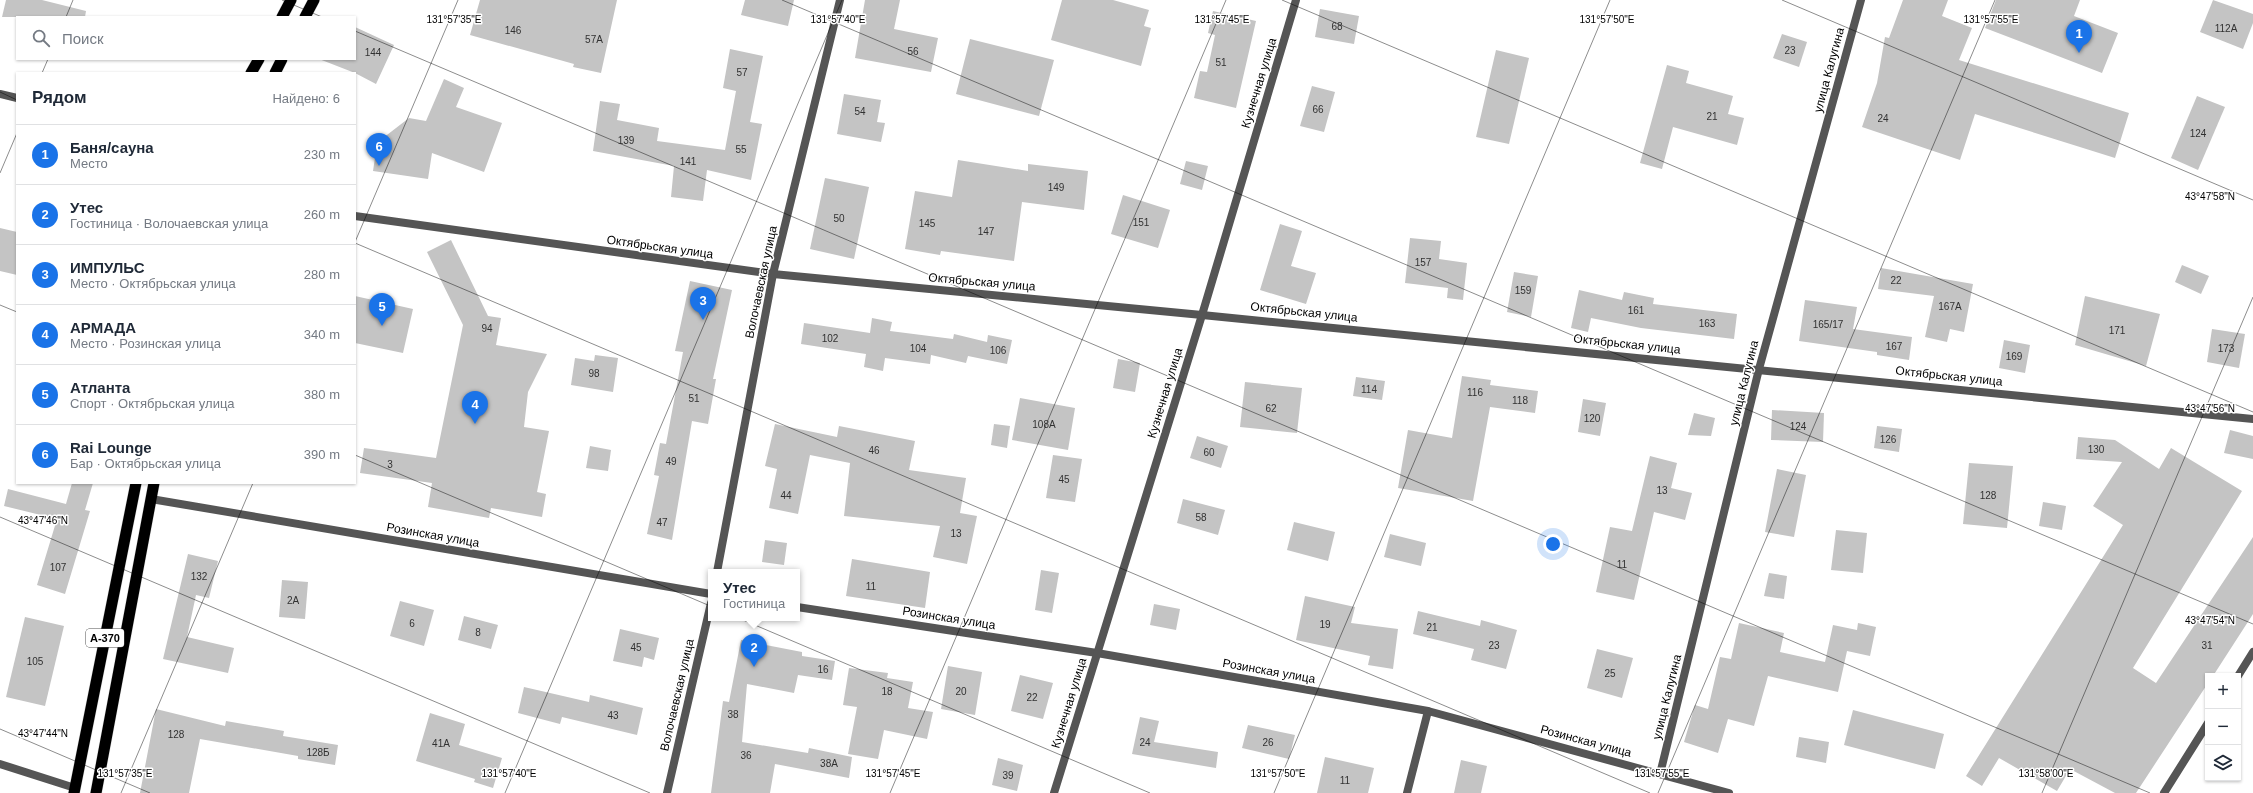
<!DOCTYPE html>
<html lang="ru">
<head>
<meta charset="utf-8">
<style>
	:root { --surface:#fff; --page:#f6f6f7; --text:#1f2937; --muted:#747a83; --line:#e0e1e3; --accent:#1a73e8 }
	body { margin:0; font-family:Arial,sans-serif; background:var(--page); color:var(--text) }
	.controls { position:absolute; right:12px; bottom:12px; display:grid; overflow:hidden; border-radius:0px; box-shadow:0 1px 3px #0004 }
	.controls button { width:36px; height:36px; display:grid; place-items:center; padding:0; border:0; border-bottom:1px solid var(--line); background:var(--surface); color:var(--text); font:20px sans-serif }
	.you { position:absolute; left:1553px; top:544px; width:14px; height:14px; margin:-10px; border:3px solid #fff; border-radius:50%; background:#1a73e8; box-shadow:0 0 0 6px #1a73e833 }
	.badge { display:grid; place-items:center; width:26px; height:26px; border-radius:50%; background:var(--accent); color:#fff; font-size:13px; font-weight:700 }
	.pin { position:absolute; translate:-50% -33px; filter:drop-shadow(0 1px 2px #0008) }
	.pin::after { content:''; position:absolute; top:21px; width:14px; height:12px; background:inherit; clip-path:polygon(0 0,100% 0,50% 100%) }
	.popup { position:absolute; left:708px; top:569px; width:92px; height:52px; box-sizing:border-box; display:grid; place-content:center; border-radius:0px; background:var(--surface); filter:drop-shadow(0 1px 3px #0005); font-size:13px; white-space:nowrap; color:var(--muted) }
	.popup b { font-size:15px; color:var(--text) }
	.popup::after { content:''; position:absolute; left:50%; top:100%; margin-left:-8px; border:8px solid transparent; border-top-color:var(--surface) }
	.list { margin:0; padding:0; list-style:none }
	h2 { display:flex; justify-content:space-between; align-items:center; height:52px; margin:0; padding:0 16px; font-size:17px }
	h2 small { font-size:13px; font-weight:400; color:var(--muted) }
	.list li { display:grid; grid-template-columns:26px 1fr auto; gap:12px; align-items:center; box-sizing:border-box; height:60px; padding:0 16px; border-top:1px solid var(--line) }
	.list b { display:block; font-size:15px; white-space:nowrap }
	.list p { margin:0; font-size:13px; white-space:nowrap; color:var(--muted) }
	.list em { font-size:13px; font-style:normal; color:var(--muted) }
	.icon { flex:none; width:22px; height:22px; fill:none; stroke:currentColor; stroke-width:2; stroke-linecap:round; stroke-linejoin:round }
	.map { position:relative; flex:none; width:2253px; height:793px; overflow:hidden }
	.search { position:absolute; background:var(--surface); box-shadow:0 1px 3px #0004; left:16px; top:16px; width:340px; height:44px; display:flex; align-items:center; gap:10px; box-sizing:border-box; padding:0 14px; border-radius:0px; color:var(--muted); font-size:15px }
	.panel { position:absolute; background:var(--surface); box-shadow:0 1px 3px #0004; left:16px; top:72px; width:340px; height:412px; border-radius:0px }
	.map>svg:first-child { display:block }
	.building { fill:#c4c4c4 }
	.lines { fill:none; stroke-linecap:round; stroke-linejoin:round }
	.trunk-casing { stroke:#dbdbdb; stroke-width:12 }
	.minor { stroke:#555; stroke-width:8 }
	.tertiary { stroke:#555; stroke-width:8 }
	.trunk { stroke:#000; stroke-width:11 }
	.ticks { fill:none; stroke:#000; stroke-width:1; stroke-opacity:0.45 }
	.labels { text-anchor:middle; stroke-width:3; stroke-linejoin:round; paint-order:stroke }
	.number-label { font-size:10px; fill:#313131 }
	.shield { fill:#fff; stroke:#4c4c4c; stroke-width:1 }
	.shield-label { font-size:11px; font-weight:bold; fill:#000 }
	.street-label { font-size:12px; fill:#000; stroke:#fff }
	.ticks-label { font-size:10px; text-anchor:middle; fill:#000; stroke:#fff; stroke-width:3; stroke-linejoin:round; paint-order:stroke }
</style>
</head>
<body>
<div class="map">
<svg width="2253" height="793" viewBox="0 0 2253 793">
	<rect width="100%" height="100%" fill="#fff"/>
	<!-- building -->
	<g class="building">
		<path d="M6 0H42L86 11 85 17H2Z"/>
		<path d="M480 0H617L601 73 573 67 574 64 470 35Z"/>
		<path d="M745 0H794L788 26 741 15Z"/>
		<path d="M865 0H900L894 29 938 38 931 72 855 58Z"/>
		<path d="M1062 0H1113L1149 10 1144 26 1151 28 1141 66 1051 40Z"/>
		<path d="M1903 0H1948L1942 16 1972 28 1959 60 2129 113 2115 158 1975 114 1960 160 1862 127 1877 83 1885 37 1889 38Z"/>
		<path d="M1996 0H2080L2074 16 2118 33 2102 73 1985 28Z"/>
		<path d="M2213 0 2253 14V23L2243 49 2200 32Z"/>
		<path d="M1320 9 1359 16 1354 44 1315 37Z"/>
		<path d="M1213 11 1256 21 1236 108 1194 98 1200 71 1207 72 1215 35 1208 33Z"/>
		<path d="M355 27 394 45 376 84 355 73 319 59H355Z"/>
		<path d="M1782 34 1807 42 1799 67 1773 58Z"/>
		<path d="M970 39 1054 60 1039 116 956 94Z"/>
		<path d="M730 49 763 56 750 122 762 124 751 180 707 170 703 201 671 197 674 166 593 151 600 101 620 104 617 120 659 128 657 141 725 150 736 91 723 88Z"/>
		<path d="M1496 50 1529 58 1509 144 1476 137Z"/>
		<path d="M1667 65 1689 71 1686 83 1733 96 1728 114 1744 118 1737 145 1673 127 1662 169 1640 163Z"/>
		<path d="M444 79 464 88 456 107 502 123 484 172 432 153 428 179 373 171 378 138H383L409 118 426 121Z"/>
		<path d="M1312 86 1335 92 1324 132 1300 126Z"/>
		<path d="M844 94 881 100 877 122 885 123 881 142 837 134Z"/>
		<path d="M2197 96 2225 107 2198 170 2171 158Z"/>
		<path d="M958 160 1028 171V164L1088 171 1084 210 1022 202 1014 261 941 251 940 255 905 249 915 191 952 197Z"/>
		<path d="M1186 161 1208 166 1202 190 1180 184Z"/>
		<path d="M825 178 869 187 854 259 810 249Z"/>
		<path d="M1123 195 1170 210 1158 248 1111 234Z"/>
		<path d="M1280 224 1302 231 1291 266 1316 273 1306 304 1260 290Z"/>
		<path d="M0 228 17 232V275L0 271Z"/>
		<path d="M1410 238 1441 241 1439 259 1467 263 1463 300 1447 298 1448 288 1405 283Z"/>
		<path d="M451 240 488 316 501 318 496 345 547 354 528 392 524 427 549 431 537 492 546 494 542 517 491 508 489 518 428 507 432 483 360 473 364 448 436 458 463 325 427 252Z"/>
		<path d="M2182 265 2209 276 2201 294 2175 282Z"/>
		<path d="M1881 268 1973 284 1964 332 1950 329 1947 342 1925 337 1934 296 1878 289Z"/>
		<path d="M1514 272 1538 276 1531 317 1507 312Z"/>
		<path d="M690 281 732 290 713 379H716L708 424 692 421 672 540 647 534 659 476 654 475 660 443 666 444 683 352 675 351Z"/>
		<path d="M1579 290 1622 300 1624 292 1654 298 1653 304 1737 314 1734 339 1641 328 1591 318 1588 332 1571 328Z"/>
		<path d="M355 296 413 309 403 353 355 343Z"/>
		<path d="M2085 296 2160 314 2146 366 2075 345Z"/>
		<path d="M1805 300 1857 307 1853 329 1912 337 1909 360 1877 355V352L1799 341Z"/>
		<path d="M872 318 892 322 890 331 953 339 954 334 987 342 988 335 1012 340 1007 364 968 356 966 363 931 355 930 364 885 358 883 371 864 367 866 354 801 344 804 323 870 333Z"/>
		<path d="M2212 329 2245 334 2239 368 2207 362Z"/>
		<path d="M2004 340 2030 345 2025 373 1999 368Z"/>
		<path d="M595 355 618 358 613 392 571 385 575 358 594 361Z"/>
		<path d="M1118 359 1140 363 1135 392 1113 388Z"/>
		<path d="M1462 376 1491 380 1490 385 1538 391 1535 413 1490 407 1473 501 1398 488 1408 430 1452 438Z"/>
		<path d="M1356 377 1385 381 1382 400 1353 396Z"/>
		<path d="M1245 382 1302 388 1297 433 1240 427Z"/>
		<path d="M1020 398 1075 408 1068 450 1012 440Z"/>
		<path d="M1583 399 1606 403 1600 436 1578 432Z"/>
		<path d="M1772 410 1824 413 1823 442 1771 440Z"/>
		<path d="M1694 413 1715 418 1711 436 1688 435Z"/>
		<path d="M775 424 837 437 839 426 915 441 909 470 966 478 960 513 977 516 967 564 933 557 940 526 844 516 850 463 810 455 798 514 769 508 777 469 765 466Z"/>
		<path d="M994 424 1010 426 1007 448 991 445Z"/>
		<path d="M1877 426 1902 429 1899 452 1874 448Z"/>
		<path d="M2230 430 2253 436V459L2224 453Z"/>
		<path d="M1197 436 1228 446 1221 468 1190 458Z"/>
		<path d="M2078 437 2115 440 2159 469 2171 448 2242 491 2133 668 2156 683 2253 537V614L2213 676H2208V683L2136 793H2115L2070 769 2057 791 1999 758 1982 786 1966 776 2123 525 2093 506 2122 462 2076 459Z"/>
		<path d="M590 446 611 450 608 471 586 468Z"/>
		<path d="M1053 455 1082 459 1075 502 1046 498Z"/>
		<path d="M1650 456 1677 463 1671 488 1692 493 1685 520 1654 512 1634 600 1596 592 1610 527 1632 531Z"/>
		<path d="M1969 463 2013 466 2007 528 1963 524Z"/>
		<path d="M1777 469 1806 475 1794 537 1765 532Z"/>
		<path d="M72 483H93L85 510 90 511 65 594 37 585 57 519 4 506 8 489 66 504Z"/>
		<path d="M1183 499 1225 510 1218 535 1177 523Z"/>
		<path d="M2043 502 2066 506 2062 530 2039 526Z"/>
		<path d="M1294 522 1335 532 1328 561 1287 550Z"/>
		<path d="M1836 530 1867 533 1863 573 1831 570Z"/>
		<path d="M1390 534 1426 543 1421 566 1384 557Z"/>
		<path d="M765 540 787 543 784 565 762 562Z"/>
		<path d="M188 554 218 561 209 598 196 595 187 637 234 648 228 673 163 659Z"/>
		<path d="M852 559 930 572 925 608 846 596Z"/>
		<path d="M1041 570 1059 573 1052 613 1035 610Z"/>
		<path d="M1769 573 1787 576 1784 599 1764 596Z"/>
		<path d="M282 580 308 582 305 619 279 617Z"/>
		<path d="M1305 596 1355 607 1351 623 1398 629 1393 669 1368 665 1370 656 1296 640Z"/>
		<path d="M400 601 434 610 424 646 390 636Z"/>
		<path d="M1154 604 1180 609 1176 630 1150 625Z"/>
		<path d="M1418 611 1480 626 1481 620 1517 630 1506 669 1471 660 1474 649 1413 634Z"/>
		<path d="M464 616 498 625 491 649 458 640Z"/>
		<path d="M25 617 64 626 45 706 6 697Z"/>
		<path d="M1739 623 1784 633 1780 652 1825 662 1833 625 1857 630 1858 623 1876 627 1870 656 1847 651 1838 692 1768 676 1754 726 1728 719 1718 753 1684 742 1695 705 1708 709 1720 657 1731 659Z"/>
		<path d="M620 629 659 638 654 660 644 657 642 667 613 661Z"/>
		<path d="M741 640 802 652V656L835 661 832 680 798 675 794 693 747 684 742 742 808 753 809 748 852 757 849 778 775 764 770 793H711L723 701 729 702Z"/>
		<path d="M1597 649 1633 658 1622 698 1587 688Z"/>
		<path d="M948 666 982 672 975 715 941 709Z"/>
		<path d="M849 668 888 673 887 678 913 682 908 708 933 712 927 739 884 730 878 759 848 754 857 707 843 705Z"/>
		<path d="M1020 675 1053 683 1043 719 1011 711Z"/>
		<path d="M524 687 589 702 590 695 643 708 637 735 562 717 560 724 518 713Z"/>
		<path d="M156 709 225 726 226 721 284 731 283 736 338 745 335 765 298 759V756L200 739 189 793H140Z"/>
		<path d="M1853 710 1944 734 1935 769 1844 745Z"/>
		<path d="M430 713 465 724 459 745 502 758 493 788 474 782 475 779 416 761Z"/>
		<path d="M1140 717 1159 721 1154 742 1218 752 1216 768 1132 754Z"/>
		<path d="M1248 725 1295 735 1289 759 1242 748Z"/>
		<path d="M1799 737 1829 742 1826 763 1796 757Z"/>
		<path d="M1325 757 1374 768 1368 793H1317Z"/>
		<path d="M998 758 1023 765 1017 791 992 785Z"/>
		<path d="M1461 760 1487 766 1481 793H1454Z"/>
	</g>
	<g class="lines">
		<defs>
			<g id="trunk">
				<path d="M282 17 291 0"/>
				<path d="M305 17 314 0"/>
				<path d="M251 73 259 59"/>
				<path d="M275 73 282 59"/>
				<path d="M74 793 136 483"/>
				<path d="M96 793 154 483"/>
			</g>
		</defs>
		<!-- trunk casing -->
		<use href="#trunk" class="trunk-casing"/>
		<!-- minor -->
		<g class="minor">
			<path d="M355 216 773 274 1202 315 2253 419"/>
			<path d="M151 499 711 594"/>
			<path d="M717 572 773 274 840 0"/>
			<path d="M797 607 1097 653 1428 711 1729 793"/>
			<path d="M2238 676 2253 652"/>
			<path d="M0 764 75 788"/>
			<path d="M1660 774 1759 369 1861 0"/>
			<path d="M667 793 711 603"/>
			<path d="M1054 793 1202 315 1296 0"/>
			<path d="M1407 793 1428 711"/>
			<path d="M2164 793 2208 723"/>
		</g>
		<!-- tertiary -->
		<path class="tertiary" d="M0 94 17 98"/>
		<!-- trunk -->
		<use href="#trunk" class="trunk"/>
	</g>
	<!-- ticks -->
	<path class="ticks" d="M282 0 322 17M782 0 2253 624M1282 0 2253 412M1782 0 2253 200M66 17 73 0M355 31 2150 793M42 73 48 59M0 92 17 100M0 173 17 133M355 242 458 0M355 243 1650 793M0 305 17 312M355 455 1150 793M0 517 650 793M0 729 150 793M121 793 253 483M505 793 842 0M890 793 1226 0M1274 793 1610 0M1658 793 1995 0M2042 793 2253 297"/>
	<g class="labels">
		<!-- number labels -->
		<g class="number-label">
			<text x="1337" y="30">68</text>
			<text x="2226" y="32">112А</text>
			<text x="513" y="34">146</text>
			<text x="594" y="43">57А</text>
			<text x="1790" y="54">23</text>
			<text x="913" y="55">56</text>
			<text x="373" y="56">144</text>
			<text x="1221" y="66">51</text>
			<text x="742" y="76">57</text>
			<text x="1318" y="113">66</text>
			<text x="860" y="115">54</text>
			<text x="1712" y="120">21</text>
			<text x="1883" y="122">24</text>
			<text x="2198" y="137">124</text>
			<text x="626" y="144">139</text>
			<text x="741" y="153">55</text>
			<text x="688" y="165">141</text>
			<text x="1056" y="191">149</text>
			<text x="839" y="222">50</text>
			<text x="1141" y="226">151</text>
			<text x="927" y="227">145</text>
			<text x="986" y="235">147</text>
			<text x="1423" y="266">157</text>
			<text x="1896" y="284">22</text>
			<text x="1523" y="294">159</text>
			<text x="1950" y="310">167А</text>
			<text x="1636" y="314">161</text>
			<text x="1707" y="327">163</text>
			<text x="1828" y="328">165/17</text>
			<text x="487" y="332">94</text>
			<text x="2117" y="334">171</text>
			<text x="830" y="342">102</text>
			<text x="1894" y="350">167</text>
			<text x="918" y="352">104</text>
			<text x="2226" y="352">173</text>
			<text x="998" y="354">106</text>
			<text x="2014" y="360">169</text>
			<text x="594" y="377">98</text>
			<text x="1369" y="393">114</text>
			<text x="1475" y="396">116</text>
			<text x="694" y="402">51</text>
			<text x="1520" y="404">118</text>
			<text x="1271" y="412">62</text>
			<text x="1592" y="422">120</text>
			<text x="1044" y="428">108А</text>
			<text x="1798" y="430">124</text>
			<text x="1888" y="443">126</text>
			<text x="2096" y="453">130</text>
			<text x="874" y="454">46</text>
			<text x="1209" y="456">60</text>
			<text x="671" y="465">49</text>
			<text x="390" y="468">3</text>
			<text x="1064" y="483">45</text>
			<text x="1662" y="494">13</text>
			<text x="786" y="499">44</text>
			<text x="1988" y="499">128</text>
			<text x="1201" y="521">58</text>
			<text x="662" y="526">47</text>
			<text x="956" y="537">13</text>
			<text x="1622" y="568">11</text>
			<text x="58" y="571">107</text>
			<text x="199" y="580">132</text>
			<text x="871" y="590">11</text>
			<text x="293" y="604">2А</text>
			<text x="412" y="627">6</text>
			<text x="1325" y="628">19</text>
			<text x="1432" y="631">21</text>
			<text x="478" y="636">8</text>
			<text x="1494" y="649">23</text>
			<text x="2207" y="649">31</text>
			<text x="636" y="651">45</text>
			<text x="35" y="665">105</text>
			<text x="823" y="673">16</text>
			<text x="1610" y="677">25</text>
			<text x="887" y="695">18</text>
			<text x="961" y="695">20</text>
			<text x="1032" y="701">22</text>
			<text x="733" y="718">38</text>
			<text x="613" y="719">43</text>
			<text x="176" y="738">128</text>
			<text x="1145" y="746">24</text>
			<text x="1268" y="746">26</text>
			<text x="441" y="747">41А</text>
			<text x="318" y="756">128Б</text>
			<text x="746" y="759">36</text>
			<text x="829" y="767">38А</text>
			<text x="1008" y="779">39</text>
			<text x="1345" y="784">11</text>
		</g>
		<!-- shield labels -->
		<rect class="shield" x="86" y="629" width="38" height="18" rx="3"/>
		<g class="shield-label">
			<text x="105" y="642">А-370</text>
		</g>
		<!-- street labels -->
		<g class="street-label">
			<text transform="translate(1829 70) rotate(-75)" y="4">улица Калугина</text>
			<text transform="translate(1259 83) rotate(-73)" y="4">Кузнечная улица</text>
			<text transform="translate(660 247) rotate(8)" y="4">Октябрьская улица</text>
			<text transform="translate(761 282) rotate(-78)" y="4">Волочаевская улица</text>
			<text transform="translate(982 282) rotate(5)" y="4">Октябрьская улица</text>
			<text transform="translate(1304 312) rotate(6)" y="4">Октябрьская улица</text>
			<text transform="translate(1627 344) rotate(6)" y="4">Октябрьская улица</text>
			<text transform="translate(1949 376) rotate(6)" y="4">Октябрьская улица</text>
			<text transform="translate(1744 383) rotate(-76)" y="4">улица Калугина</text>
			<text transform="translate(1165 393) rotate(-73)" y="4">Кузнечная улица</text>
			<text transform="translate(433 535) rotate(10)" y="4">Розинская улица</text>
			<text transform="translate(949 618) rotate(9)" y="4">Розинская улица</text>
			<text transform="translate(1269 671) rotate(10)" y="4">Розинская улица</text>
			<text transform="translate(677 695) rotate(-77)" y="4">Волочаевская улица</text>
			<text transform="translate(1667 697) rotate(-76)" y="4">улица Калугина</text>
			<text transform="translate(1069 703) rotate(-73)" y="4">Кузнечная улица</text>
			<text transform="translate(1586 741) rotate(15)" y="4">Розинская улица</text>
		</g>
	</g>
	<g class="ticks-label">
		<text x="454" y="23">131°57'35"E</text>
		<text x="838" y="23">131°57'40"E</text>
		<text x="1222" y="23">131°57'45"E</text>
		<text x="1607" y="23">131°57'50"E</text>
		<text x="1991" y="23">131°57'55"E</text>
		<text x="2210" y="200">43°47'58"N</text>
		<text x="2210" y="412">43°47'56"N</text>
		<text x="43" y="524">43°47'46"N</text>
		<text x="2210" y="624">43°47'54"N</text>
		<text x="43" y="737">43°47'44"N</text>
		<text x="125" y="777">131°57'35"E</text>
		<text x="509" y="777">131°57'40"E</text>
		<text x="893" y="777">131°57'45"E</text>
		<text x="1278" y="777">131°57'50"E</text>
		<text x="1662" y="777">131°57'55"E</text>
		<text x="2046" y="777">131°58'00"E</text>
	</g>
</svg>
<div class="controls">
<button>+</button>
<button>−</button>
<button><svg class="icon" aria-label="layers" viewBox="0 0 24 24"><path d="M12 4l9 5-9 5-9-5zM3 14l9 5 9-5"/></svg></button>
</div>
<div class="you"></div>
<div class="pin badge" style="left:2079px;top:53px">1</div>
<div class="pin badge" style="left:754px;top:667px">2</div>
<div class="popup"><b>Утес</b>Гостиница</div>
<div class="pin badge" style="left:703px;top:320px">3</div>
<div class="pin badge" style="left:475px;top:424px">4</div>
<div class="pin badge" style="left:382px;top:326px">5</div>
<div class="pin badge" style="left:379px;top:166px">6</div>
<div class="search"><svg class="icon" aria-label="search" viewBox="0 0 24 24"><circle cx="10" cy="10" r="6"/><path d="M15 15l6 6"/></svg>Поиск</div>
<section class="panel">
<h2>Рядом<small>Найдено: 6</small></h2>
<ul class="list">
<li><span class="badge">1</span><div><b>Баня/сауна</b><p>Место</p></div><em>230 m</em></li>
<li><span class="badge">2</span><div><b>Утес</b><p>Гостиница · Волочаевская улица</p></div><em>260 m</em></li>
<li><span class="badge">3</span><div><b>ИМПУЛЬС</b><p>Место · Октябрьская улица</p></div><em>280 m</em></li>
<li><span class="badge">4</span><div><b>АРМАДА</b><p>Место · Розинская улица</p></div><em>340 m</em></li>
<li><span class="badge">5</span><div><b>Атланта</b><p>Спорт · Октябрьская улица</p></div><em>380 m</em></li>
<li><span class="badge">6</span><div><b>Rai Lounge</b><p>Бар · Октябрьская улица</p></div><em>390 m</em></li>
</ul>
</section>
</div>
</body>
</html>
